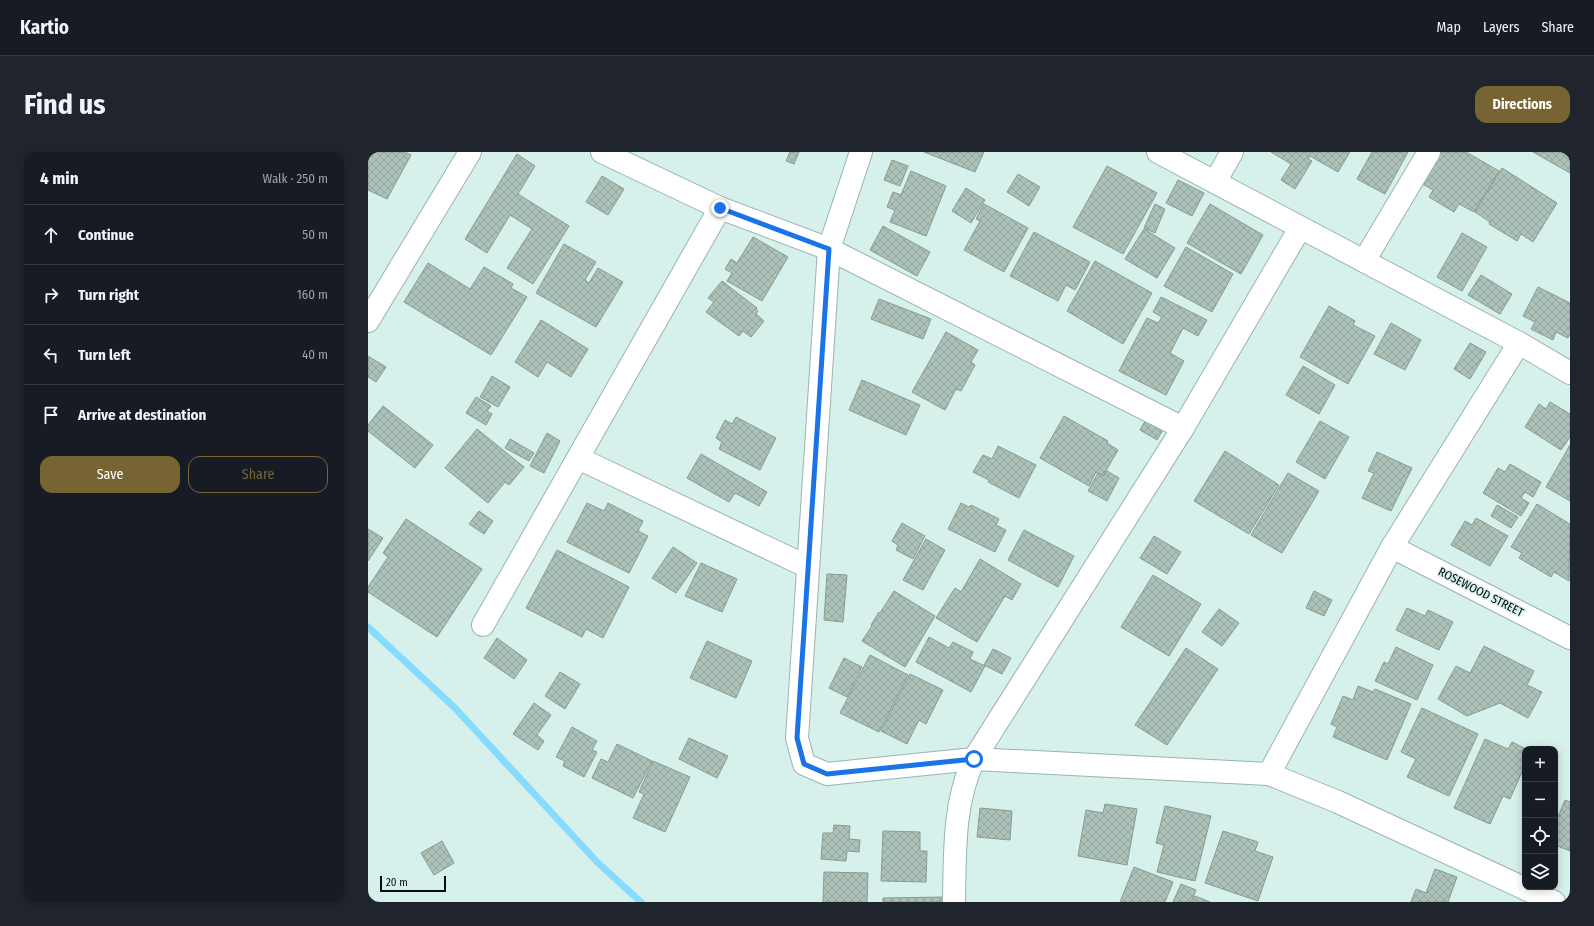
<!DOCTYPE html>
<html lang="en">
<head>
<meta charset="utf-8">
<style>
	:root { --surface:#171b24; --page:#20242c; --text:#f1f3f6; --muted:#9ea1a6; --line:#363941; --accent:#786433 }
	body { margin:0; font-family:"Fira Sans Condensed",sans-serif; background:var(--page); color:var(--text) }
	.controls { position:absolute; right:12px; bottom:12px; display:grid; overflow:hidden; border-radius:8px; box-shadow:0 2px 10px #0003 }
	.controls button { width:36px; height:36px; display:grid; place-items:center; padding:0; border:0; border-bottom:1px solid var(--line); background:var(--surface); color:var(--text); font:20px sans-serif }
	.scale { position:absolute; left:12px; bottom:10px; width:66px; box-sizing:border-box; padding-left:4px; border:2px solid #050e0c; border-top:0; font-size:11px; line-height:14px; white-space:nowrap; color:#050e0c; -webkit-text-stroke:3px #d6f0ec; paint-order:stroke }
	.stop { position:absolute; width:12px; height:12px; margin:-9px; border:3px solid #1a73e8; border-radius:50%; background:#fff }
	.stop.end { background:#1a73e8; border-color:#fff; box-shadow:0 1px 4px #0008 }
	.list { margin:0; padding:0; list-style:none }
	h2 { display:flex; justify-content:space-between; align-items:center; height:52px; margin:0; padding:0 16px; font-size:17px }
	h2 small { font-size:13px; font-weight:400; color:var(--muted) }
	.list li { display:grid; grid-template-columns:26px 1fr auto; gap:12px; align-items:center; box-sizing:border-box; height:60px; padding:0 16px; border-top:1px solid var(--line) }
	.list b { display:block; font-size:15px; white-space:nowrap }
	.list em { font-size:13px; font-style:normal; color:var(--muted) }
	.actions { display:flex; gap:8px; padding:12px 16px }
	.actions a { flex:1; padding:9px 0; border:1px solid var(--accent); border-radius:12px; text-align:center; font-size:14px; color:var(--accent) }
	.actions .main { background:var(--accent); color:#fff }
	.icon { flex:none; width:22px; height:22px; fill:none; stroke:currentColor; stroke-width:2; stroke-linecap:round; stroke-linejoin:round }
	.map { position:relative; flex:none; width:1202px; height:750px; overflow:hidden; border-radius:12px }
	header { display:flex; align-items:center; gap:24px; box-sizing:border-box; height:56px; padding:0 20px; background:var(--surface); border-bottom:1px solid var(--line) }
	header strong { font-size:19px }
	nav { display:flex; gap:22px; margin-inline-start:auto; font-size:14px }
	.intro { display:flex; align-items:center; justify-content:space-between; box-sizing:border-box; height:96px; padding:0 24px }
	h1 { margin:0; font-size:28px }
	.button { padding:10px 18px; border-radius:12px; background:var(--accent); color:#fff; font-size:14px; font-weight:700 }
	main { display:flex; gap:24px; padding:0 24px }
	aside { flex:1; background:var(--surface); border-radius:12px; box-shadow:0 2px 10px #0003 }
	.map>svg:first-child { display:block }
	.lines { fill:none; stroke-linecap:round; stroke-linejoin:round }
	.stream { stroke:#87dcfe; stroke-width:7 }
	.building { fill:url(#building-cross-hatch); stroke:#869b91 }
	.street-casing { stroke:#9bb4b1; stroke-width:24 }
	.street { stroke:#fff; stroke-width:22 }
	.route { stroke:#1a73e8; stroke-width:5 }
	.labels { text-anchor:middle; stroke-width:3; stroke-linejoin:round; paint-order:stroke }
	.street-label { font-size:12px; fill:#050e0c; stroke:#d6f0ec }
</style>
</head>
<body>
<header>
<strong>Kartio</strong>
<nav><a>Map</a><a>Layers</a><a>Share</a></nav>
</header>
<div class="intro"><h1>Find us</h1><a class="button">Directions</a></div>
<main>
<aside>
<h2>4 min<small>Walk · 250 m</small></h2>
<ul class="list">
<li><svg class="icon" aria-label="ahead" viewBox="0 0 24 24"><path d="M12 20V5M6 11l6-6 6 6"/></svg><div><b>Continue</b></div><em>50 m</em></li>
<li><svg class="icon" aria-label="right" viewBox="0 0 24 24"><path d="M7 20v-9h11M14 6l5 5-5 5"/></svg><div><b>Turn right</b></div><em>160 m</em></li>
<li><svg class="icon" aria-label="left" viewBox="0 0 24 24"><path d="M17 20v-9H6M10 6l-5 5 5 5"/></svg><div><b>Turn left</b></div><em>40 m</em></li>
<li><svg class="icon" aria-label="arrive" viewBox="0 0 24 24"><path d="M6 21V4h12l-3 4 3 4H6"/></svg><div><b>Arrive at destination</b></div></li>
</ul>
<div class="actions"><a class="main">Save</a><a>Share</a></div>
</aside>
<div class="map">
<svg width="1202" height="750" viewBox="0 0 1202 750">
	<defs>
		<pattern id="building-cross-hatch" width="8" height="8" patternUnits="userSpaceOnUse"><rect width="8" height="8" fill="#acc2b8"/><path d="M0 0l8 8M0 8l8-8" fill="none" stroke="#92a69d"/></pattern>
	</defs>
	<rect width="100%" height="100%" fill="#d6f0ec"/>
	<g class="lines">
		<!-- stream -->
		<path class="stream" d="M0 475 87 556 230 711 273 750"/>
	</g>
	<!-- building -->
	<g class="building">
		<path d="M0 0H37L43 3 19 47 0 38Z"/>
		<path d="M422 0H431L426 12 418 9Z"/>
		<path d="M556 0H616L607 20Z"/>
		<path d="M903 0H982L970 20 942 4 940 7 944 9 927 37 913 28 923 12Z"/>
		<path d="M1004 0H1040L1017 42 989 27Z"/>
		<path d="M1071 0H1098L1131 19 1106 60 1091 52 1086 60 1061 45 1065 38 1053 31Z"/>
		<path d="M1165 0H1202V21Z"/>
		<path d="M149 2 167 14 150 42 201 74 165 132 139 116 164 77 142 63 119 101 97 87Z"/>
		<path d="M524 8 540 14 532 34 516 28Z"/>
		<path d="M739 14 789 41 755 102 705 75Z"/>
		<path d="M1134 16 1189 51 1165 90 1153 82 1149 89 1121 72 1122 70 1107 60Z"/>
		<path d="M543 19 578 34 558 84 522 70 527 58 519 55 525 40 533 43Z"/>
		<path d="M650 22 672 35 661 54 639 40Z"/>
		<path d="M234 24 256 37 240 63 218 50Z"/>
		<path d="M810 28 836 41 824 64 798 51Z"/>
		<path d="M598 36 617 48 603 71 584 59Z"/>
		<path d="M616 52 660 76 636 120 596 98 612 69 608 67Z"/>
		<path d="M787 52 797 57 787 81 776 76Z"/>
		<path d="M842 52 895 83 873 122 819 91Z"/>
		<path d="M515 74 562 100 549 124 502 98Z"/>
		<path d="M776 77 807 96 789 126 757 107Z"/>
		<path d="M666 80 722 110 707 138 698 133 690 149 642 124Z"/>
		<path d="M1094 81 1119 95 1094 139 1069 125Z"/>
		<path d="M385 85 420 105 394 149 359 129 364 121 357 117 363 107 369 111Z"/>
		<path d="M196 92 228 110 217 128 221 131 230 116 255 130 228 175 168 141Z"/>
		<path d="M818 95 865 122 844 160 796 134Z"/>
		<path d="M727 109 784 141 755 192 699 159Z"/>
		<path d="M60 111 102 137 116 115 145 132 143 136 159 145 123 203 36 150Z"/>
		<path d="M1113 123 1144 142 1132 162 1100 143Z"/>
		<path d="M354 129 389 156 388 157 390 159 388 162 396 169 383 185 375 179 371 184 338 160 346 150 340 146Z"/>
		<path d="M1170 135 1202 151V181L1200 186 1188 180 1185 188 1163 177 1167 170 1155 164Z"/>
		<path d="M793 145 839 168 830 184 815 176 802 201 816 209 798 243 751 219 779 166 790 171 794 165 785 160Z"/>
		<path d="M511 147 563 167 555 187 503 167Z"/>
		<path d="M961 154 987 169 985 173 1007 184 980 232 932 205Z"/>
		<path d="M173 168 220 197 203 225 179 210 170 225 147 210Z"/>
		<path d="M1023 171 1053 188 1037 218 1006 202Z"/>
		<path d="M578 180 610 198 603 210 607 213 593 239 588 237 577 258 544 240Z"/>
		<path d="M1102 191 1118 200 1102 227 1086 217Z"/>
		<path d="M0 204 18 215 8 230 0 225Z"/>
		<path d="M935 214 967 233 951 262 918 243Z"/>
		<path d="M124 224 142 235 130 255 112 245Z"/>
		<path d="M494 228 552 253 538 283 481 258Z"/>
		<path d="M108 245 123 254 119 259 124 262 118 273 98 261Z"/>
		<path d="M1182 250 1202 262V285L1193 298 1157 275 1171 252 1178 257Z"/>
		<path d="M15 254 65 293 47 316 0 279V273Z"/>
		<path d="M696 264 740 289 739 291 750 298 735 324 728 320 721 334 672 306Z"/>
		<path d="M780 264 797 274 789 288 772 278Z"/>
		<path d="M368 265 408 286 392 318 351 297 354 290 348 286 357 268 364 272Z"/>
		<path d="M952 269 981 285 957 327 928 310Z"/>
		<path d="M109 277 156 315 141 333 137 330 120 351 77 316Z"/>
		<path d="M179 281 192 289 176 321 162 314Z"/>
		<path d="M142 287 166 301 161 309 137 296Z"/>
		<path d="M1202 293V349L1178 335Z"/>
		<path d="M630 294 668 313 651 346 620 330 621 328 605 320 615 303 624 307Z"/>
		<path d="M857 299 911 333 881 382 826 349Z"/>
		<path d="M1009 300 1044 316 1023 359 994 346 1006 321 1000 319Z"/>
		<path d="M333 302 399 340 391 354 367 341 361 350 319 326Z"/>
		<path d="M1142 312 1173 330 1165 345 1157 340 1153 346 1161 351 1153 364 1115 341 1130 316 1137 320Z"/>
		<path d="M739 319 751 326 739 349 720 339 730 321 736 324Z"/>
		<path d="M920 321 951 339 914 401 883 383Z"/>
		<path d="M219 351 236 359 240 351 275 369 270 379 280 384 261 421 199 390Z"/>
		<path d="M593 351 601 355 603 353 631 367 628 373 638 378 627 400 580 377Z"/>
		<path d="M1169 352 1202 372 1201 429 1186 420 1183 425 1151 406 1154 401 1143 395Z"/>
		<path d="M1129 353 1150 365 1143 376 1123 364Z"/>
		<path d="M111 359 125 369 116 382 101 372Z"/>
		<path d="M1108 366 1140 384 1122 414 1083 393 1097 369 1104 373Z"/>
		<path d="M38 367 114 417 69 485 0 440V435L20 405 15 401Z"/>
		<path d="M534 371 557 384 545 407 528 398 530 393 524 389Z"/>
		<path d="M0 377 15 386 0 409Z"/>
		<path d="M656 378 706 404 690 435 640 408Z"/>
		<path d="M786 384 813 400 799 422 772 406Z"/>
		<path d="M558 387 577 398 555 438 535 428Z"/>
		<path d="M305 395 329 411 308 441 284 426Z"/>
		<path d="M189 398 261 435 235 486 218 477 214 485 158 456Z"/>
		<path d="M612 407 653 432 644 448 637 444 609 490 568 466 587 436 593 440Z"/>
		<path d="M333 411 369 427 354 460 317 444Z"/>
		<path d="M459 422 479 423 475 470 456 468Z"/>
		<path d="M785 423 833 452 801 504 753 475Z"/>
		<path d="M526 439 567 464 537 515 494 489 504 474 503 473 511 460 512 461Z"/>
		<path d="M946 439 964 448 956 464 938 456Z"/>
		<path d="M1039 456 1057 464 1060 458 1085 470 1071 498 1028 478Z"/>
		<path d="M851 457 871 471 854 494 834 480Z"/>
		<path d="M561 485 581 496 585 490 605 500 602 507 617 514 603 540 548 510Z"/>
		<path d="M129 486 159 508 146 527 116 506Z"/>
		<path d="M339 489 384 509 368 546 322 526Z"/>
		<path d="M1116 494 1166 519 1159 533 1174 540 1160 566 1132 551 1099 564 1070 547 1088 514 1102 521Z"/>
		<path d="M1028 495 1065 513 1049 548 1007 529 1016 510 1020 512Z"/>
		<path d="M818 496 850 517 799 593 767 573Z"/>
		<path d="M625 497 643 506 634 522 616 513Z"/>
		<path d="M502 503 540 523 511 580 472 561Z"/>
		<path d="M476 506 494 515 479 545 461 536Z"/>
		<path d="M192 520 212 532 197 557 177 544Z"/>
		<path d="M542 522 575 538 558 572 551 568 539 592 513 579Z"/>
		<path d="M990 534 1005 540 1007 537 1043 552 1019 608 965 585 969 575 963 572 975 544 985 548Z"/>
		<path d="M166 551 183 563 169 583 176 589 170 598 145 582Z"/>
		<path d="M1054 556 1110 582 1081 644 1039 625 1048 607 1033 600Z"/>
		<path d="M204 575 229 589 224 598 229 600 216 625 195 614 197 609 188 605Z"/>
		<path d="M321 586 360 604 349 626 311 607Z"/>
		<path d="M1117 587 1140 597 1144 590 1158 597H1157L1154 607 1157 609V613L1142 647 1135 644 1122 672 1086 656Z"/>
		<path d="M249 592 284 609 265 646 224 626 233 607 240 610Z"/>
		<path d="M285 609 322 625 297 680 265 666 276 642 271 640Z"/>
		<path d="M1197 648 1202 650V699L1187 693V672Z"/>
		<path d="M737 652 769 657 759 713 710 704 718 658 735 661Z"/>
		<path d="M797 654 843 664 827 729 789 720 796 693 788 691Z"/>
		<path d="M612 656 644 659 642 688 609 685Z"/>
		<path d="M466 673 482 674 481 687 492 688 491 700 479 699 478 709 453 707 455 681H465Z"/>
		<path d="M515 679 552 680V699H559L558 730 513 729Z"/>
		<path d="M855 679 890 690 887 699 905 705 890 749 837 731Z"/>
		<path d="M74 689 86 711 66 723 53 701Z"/>
		<path d="M766 715 805 730 797 750H752Z"/>
		<path d="M1067 717 1089 725 1080 750H1043L1048 737 1058 741Z"/>
		<path d="M456 720 500 721 499 750H455Z"/>
		<path d="M813 732 828 738 823 750H805Z"/>
		<path d="M827 744 842 750H824Z"/>
		<path d="M576 745V750H515V746Z"/>
	</g>
	<g class="lines">
		<defs>
			<g id="street">
				<path d="M234 0 352 56 461 97 429 586 436 612 459 622 606 607 901 622 970 650 1186 750"/>
				<path d="M493 0 461 97 815 276"/>
				<path d="M790 0 1151 191 1202 221"/>
				<path d="M847 30 864 0"/>
				<path d="M996 109 1061 0"/>
				<path d="M0 169 102 0"/>
				<path d="M210 306 440 415"/>
				<path d="M1024 395 1202 486"/>
				<path d="M115 473 352 56"/>
				<path d="M901 622 1024 395 1151 191"/>
				<path d="M586 750C587 702 585 651 606 607L815 276 932 76"/>
			</g>
		</defs>
		<!-- street casing -->
		<use href="#street" class="street-casing"/>
		<!-- street -->
		<use href="#street" class="street"/>
	</g>
	<g class="lines">
		<!-- route -->
		<path class="route" d="M352 56 461 97 429 586 436 612 459 622 606 607"/>
	</g>
	<g class="labels">
		<!-- street labels -->
		<g class="street-label">
			<text transform="translate(1113 440) rotate(27)" y="4">ROSEWOOD STREET</text>
		</g>
	</g>
</svg>
<div class="controls">
<button>+</button>
<button>−</button>
<button><svg class="icon" aria-label="locate" viewBox="0 0 24 24"><circle cx="12" cy="12" r="6"/><path d="M12 2v4M12 18v4M2 12h4M18 12h4"/></svg></button>
<button><svg class="icon" aria-label="layers" viewBox="0 0 24 24"><path d="M12 4l9 5-9 5-9-5zM3 14l9 5 9-5"/></svg></button>
</div>
<div class="scale">20 m</div>
<div class="stop" style="left:606px;top:607px"></div>
<div class="stop end" style="left:352px;top:56px"></div>
</div>
</main>
</body>
</html>
